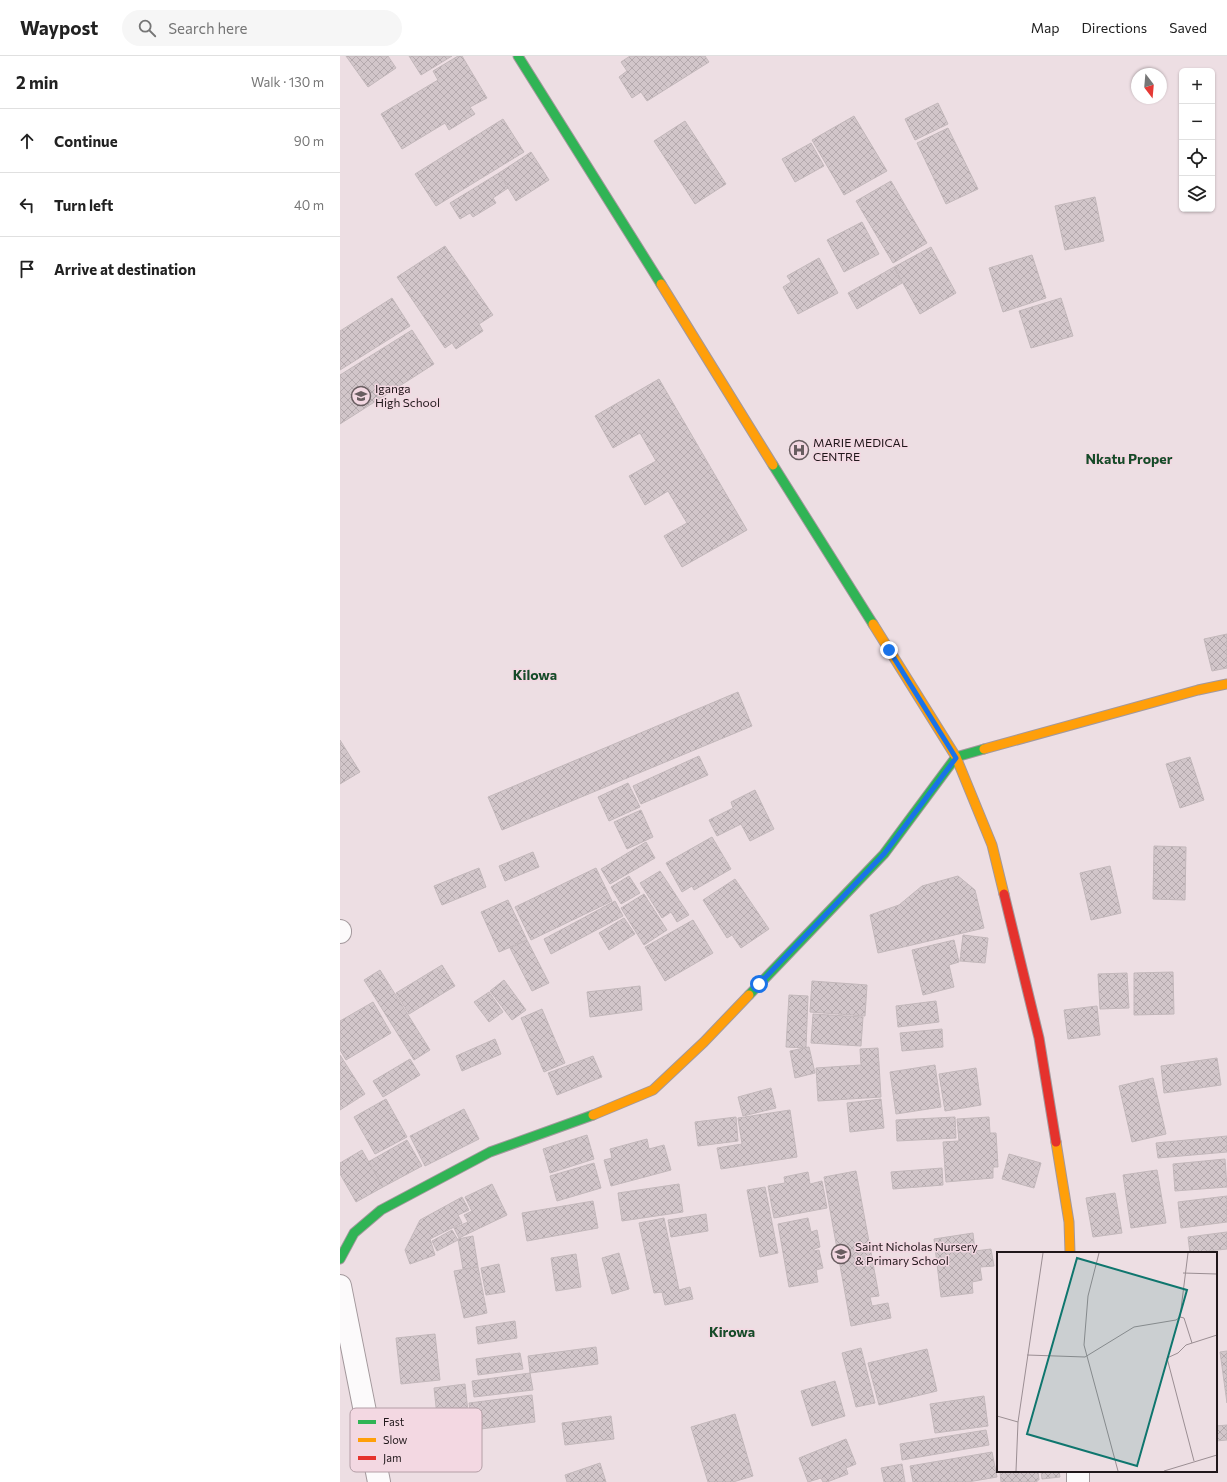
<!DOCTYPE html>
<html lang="en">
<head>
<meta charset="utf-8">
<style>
	:root { --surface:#fff; --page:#f6f6f6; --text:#222; --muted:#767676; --line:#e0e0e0 }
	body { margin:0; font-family:Commissioner,sans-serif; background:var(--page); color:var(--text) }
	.controls { position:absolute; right:12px; top:12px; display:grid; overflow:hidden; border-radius:6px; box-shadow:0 1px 3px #0004 }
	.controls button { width:36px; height:36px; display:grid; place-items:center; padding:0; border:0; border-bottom:1px solid var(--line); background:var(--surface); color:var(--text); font:20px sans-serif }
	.compass { position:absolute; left:791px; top:12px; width:36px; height:36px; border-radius:50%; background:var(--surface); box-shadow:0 1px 3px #0004; rotate:164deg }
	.stop { position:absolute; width:12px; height:12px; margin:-9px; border:3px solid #1a73e8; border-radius:50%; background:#fff }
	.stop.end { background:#1a73e8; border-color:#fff; box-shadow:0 1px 4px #0008 }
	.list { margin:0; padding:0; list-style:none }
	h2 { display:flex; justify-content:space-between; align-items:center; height:52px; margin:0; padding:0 16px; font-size:17px }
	h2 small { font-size:13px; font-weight:400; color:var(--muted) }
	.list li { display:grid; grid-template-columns:26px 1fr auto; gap:12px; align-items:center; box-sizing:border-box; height:64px; padding:0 16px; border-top:1px solid var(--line) }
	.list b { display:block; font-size:15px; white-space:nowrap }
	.list em { font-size:13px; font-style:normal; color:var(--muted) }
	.icon { flex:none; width:22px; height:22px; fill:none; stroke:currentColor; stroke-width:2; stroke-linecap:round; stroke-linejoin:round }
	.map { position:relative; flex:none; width:887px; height:1426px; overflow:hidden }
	header { display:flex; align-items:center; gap:24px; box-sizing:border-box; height:56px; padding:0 20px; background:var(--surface); border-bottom:1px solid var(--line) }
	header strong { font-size:19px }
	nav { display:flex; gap:22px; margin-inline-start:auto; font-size:14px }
	.search { width:280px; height:36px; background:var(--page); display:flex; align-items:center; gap:10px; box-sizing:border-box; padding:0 14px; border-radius:22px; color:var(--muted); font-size:15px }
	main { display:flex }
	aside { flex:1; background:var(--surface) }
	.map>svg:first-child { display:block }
	.building { fill:url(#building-cross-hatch); stroke:#c3b8bb }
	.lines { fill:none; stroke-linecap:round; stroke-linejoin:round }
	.street-casing { stroke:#a3989c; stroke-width:24 }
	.fast-casing { stroke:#a3989c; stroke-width:11 }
	.slow-casing { stroke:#a3989c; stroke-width:11 }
	.jam-casing { stroke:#a3989c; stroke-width:11 }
	.street { stroke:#fcfafb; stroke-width:22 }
	.fast { stroke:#30b455; stroke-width:9 }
	.slow { stroke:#ff9f0a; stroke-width:9 }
	.jam { stroke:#e5322d; stroke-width:9 }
	.route { stroke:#1a73e8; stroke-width:5 }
	.labels { text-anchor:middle; stroke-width:3; stroke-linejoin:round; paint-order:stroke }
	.poi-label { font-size:12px; fill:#20171a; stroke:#f3d8e2; text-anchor:start }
	.quarter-label { font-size:14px; font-weight:bold; fill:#164b29; stroke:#f3d8e2 }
	.inset-road { fill:none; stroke:#9b8e93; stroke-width:1 }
	.view { fill:#0f766e; fill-opacity:0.15; stroke:#0f766e; stroke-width:2 }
	.inset-edge { fill:none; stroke:#20171a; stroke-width:2 }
	.key { fill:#f3d8e2; stroke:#b49ea6; stroke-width:1 }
	.key-label { font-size:11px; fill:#20171a }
</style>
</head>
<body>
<header>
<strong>Waypost</strong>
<div class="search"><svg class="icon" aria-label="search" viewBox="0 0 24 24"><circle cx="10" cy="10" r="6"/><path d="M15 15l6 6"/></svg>Search here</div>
<nav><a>Map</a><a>Directions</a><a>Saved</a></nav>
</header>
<main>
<aside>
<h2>2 min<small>Walk · 130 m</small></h2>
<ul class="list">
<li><svg class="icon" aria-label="ahead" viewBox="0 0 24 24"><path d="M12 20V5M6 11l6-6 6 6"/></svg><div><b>Continue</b></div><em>90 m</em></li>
<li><svg class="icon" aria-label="left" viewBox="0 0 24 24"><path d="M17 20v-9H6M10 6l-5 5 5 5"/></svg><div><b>Turn left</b></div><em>40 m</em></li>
<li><svg class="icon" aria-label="arrive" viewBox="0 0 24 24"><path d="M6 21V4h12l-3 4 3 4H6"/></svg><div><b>Arrive at destination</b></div></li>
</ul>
</aside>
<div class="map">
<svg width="887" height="1426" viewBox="0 0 887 1426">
	<defs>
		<pattern id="building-cross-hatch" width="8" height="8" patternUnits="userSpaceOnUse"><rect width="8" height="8" fill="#d2c6ca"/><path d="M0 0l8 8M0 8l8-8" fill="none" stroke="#b4a9ad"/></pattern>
	</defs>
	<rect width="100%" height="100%" fill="#eddee3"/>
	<!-- building -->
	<g class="building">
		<path d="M6 0H48L56 12 28 31Z"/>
		<path d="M69 0H112L81 19Z"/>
		<path d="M118 0H122L147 42 130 51 135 58 109 74 105 67 62 93 41 58 98 24 93 15Z"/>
		<path d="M290 0H365L369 6 307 45 301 36 292 42 279 21 287 15 281 6Z"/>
		<path d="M598 47 608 68 575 84 565 63Z"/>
		<path d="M514 60 547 115 504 139 472 84Z"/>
		<path d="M163 63 184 96 96 150 75 118Z"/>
		<path d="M345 65 386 128 355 148 314 85Z"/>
		<path d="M608 72 638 133 606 148 577 87Z"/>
		<path d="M471 87 484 110 455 126 442 103Z"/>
		<path d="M191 96 209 124 176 145 159 117Z"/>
		<path d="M159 117 168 132 153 142 156 147 133 161 130 157 120 163 110 147Z"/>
		<path d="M551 125 587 187 553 207 516 145Z"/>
		<path d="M755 141 764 185 725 194 715 150Z"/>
		<path d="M522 166 539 198 504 216 487 184Z"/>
		<path d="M105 190 153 259 139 268 143 275 116 293 112 287 105 292 57 221Z"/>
		<path d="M591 191 616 237 580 258 554 211Z"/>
		<path d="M692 199 706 242 663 256 649 212Z"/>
		<path d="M479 202 498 237 458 258 443 231 451 226 447 220Z"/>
		<path d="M554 211 562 227 517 253 508 237Z"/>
		<path d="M52 242 70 270 0 314V275Z"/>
		<path d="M721 242 733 280 691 292 679 255Z"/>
		<path d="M72 274 94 308 0 368V319Z"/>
		<path d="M319 323 407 474 342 511 324 480 347 467 328 435 305 449 289 420 316 405 300 377 273 392 255 360Z"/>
		<path d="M887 578V612L872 615 864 583Z"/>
		<path d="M398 636 412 670 162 774 148 741Z"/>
		<path d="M0 684 20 716 0 728Z"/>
		<path d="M359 700 368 719 301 748 293 730Z"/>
		<path d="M850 701 864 744 840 752 826 708Z"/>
		<path d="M288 727 300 751 269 765 258 741Z"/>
		<path d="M415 734 434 773 410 785 401 768 377 780 369 764 393 752 391 746Z"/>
		<path d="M301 754 313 781 287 793 274 766Z"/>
		<path d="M372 781 391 813 354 834 352 830 342 836 326 807Z"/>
		<path d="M306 786 315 802 270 828 261 813Z"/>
		<path d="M814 790 846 791 845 844 813 843Z"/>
		<path d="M193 796 199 811 165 825 159 810Z"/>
		<path d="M770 810 781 857 751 864 740 817Z"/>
		<path d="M139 812 146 831 102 849 94 830Z"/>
		<path d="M256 812 272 845 191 884 175 851Z"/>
		<path d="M320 815 349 859 337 866 331 856 322 862 300 827Z"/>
		<path d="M289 820 300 837 281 848 271 831Z"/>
		<path d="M618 820 635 834 644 872 538 897 530 859 559 849 582 830Z"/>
		<path d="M395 823 429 873 401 892 392 879 387 882 363 844Z"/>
		<path d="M304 838 327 874 304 889 281 852Z"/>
		<path d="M168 844 187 884 159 896 141 856Z"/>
		<path d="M275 845 283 860 211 898 204 883Z"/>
		<path d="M284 862 295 878 269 894 259 877Z"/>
		<path d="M353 864 373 897 325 925 305 891Z"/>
		<path d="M623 879 648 882 645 907 620 905Z"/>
		<path d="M187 884 209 927 192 935 170 892Z"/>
		<path d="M614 884 619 906 609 909 614 931 583 939 572 894Z"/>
		<path d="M102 909 115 930 69 958 56 937Z"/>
		<path d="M40 914 90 994 74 1004 24 924Z"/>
		<path d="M833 916 834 958 794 959V917Z"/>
		<path d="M787 917 789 952 760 953 758 918Z"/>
		<path d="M164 924 186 954 172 964 150 935Z"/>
		<path d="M472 925 527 929 525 960 470 956Z"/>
		<path d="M300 930 302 954 250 961 247 936Z"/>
		<path d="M149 936 163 956 149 966 134 946Z"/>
		<path d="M449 939 468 940 466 992 446 991Z"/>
		<path d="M596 945 599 966 558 971 556 950Z"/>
		<path d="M33 946 51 977 6 1004 0 994V965Z"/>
		<path d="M757 950 760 979 728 983 724 954Z"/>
		<path d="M202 953 225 1007 204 1016 181 962Z"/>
		<path d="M473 958 523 961 521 990 471 987Z"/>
		<path d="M602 973 603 991 562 995 560 977Z"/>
		<path d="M155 983 161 998 122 1015 116 1000Z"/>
		<path d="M469 991 475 1017 455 1022 450 995Z"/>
		<path d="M538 992 541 1041 478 1045 476 1012 521 1009 520 993Z"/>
		<path d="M0 999 25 1038 0 1054Z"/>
		<path d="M253 1000 262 1021 217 1039 208 1017Z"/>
		<path d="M877 1002 881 1029 824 1037 821 1010Z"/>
		<path d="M70 1003 80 1019 43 1041 33 1025Z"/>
		<path d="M595 1009 601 1051 556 1058 550 1016Z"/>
		<path d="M636 1012 641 1049 605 1055 599 1018Z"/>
		<path d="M813 1022 826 1078 792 1086 779 1030Z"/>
		<path d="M431 1032 436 1052 403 1060 398 1041Z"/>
		<path d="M46 1043 67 1081 35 1098 14 1061Z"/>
		<path d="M541 1043 544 1072 510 1076 507 1047Z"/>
		<path d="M124 1053 139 1083 85 1110 70 1080Z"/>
		<path d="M450 1054 457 1101 381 1113 377 1092 402 1088 398 1062Z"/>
		<path d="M396 1061 398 1085 358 1090 355 1066Z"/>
		<path d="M615 1061 616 1082 557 1085 556 1064Z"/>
		<path d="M649 1061 650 1077H656L658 1111H653V1122L606 1126 603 1086 619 1085 617 1063Z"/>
		<path d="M247 1079 254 1103 210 1117 203 1093Z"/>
		<path d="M887 1080V1096L818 1102 816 1087Z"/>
		<path d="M307 1083 309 1093 324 1089 331 1114 271 1130 264 1104 272 1102 270 1093Z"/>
		<path d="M67 1084 82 1110 43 1131 28 1106Z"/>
		<path d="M22 1094 43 1131 16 1146 0 1118V1107Z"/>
		<path d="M669 1098 701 1107 694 1132 662 1123Z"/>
		<path d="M885 1103 887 1131 835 1135 833 1108Z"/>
		<path d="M254 1107 261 1132 217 1145 210 1120Z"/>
		<path d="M602 1112 603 1129 553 1133 551 1116Z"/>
		<path d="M817 1114 826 1167 791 1172 783 1119Z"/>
		<path d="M516 1115 539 1240 530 1241 532 1250 548 1247 551 1262 511 1270 484 1121Z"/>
		<path d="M468 1116 470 1128 482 1125 487 1152 434 1162 428 1130 445 1127 444 1121Z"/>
		<path d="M152 1128 167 1159 119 1182 114 1172 128 1166 124 1159 132 1155 125 1141Z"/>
		<path d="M339 1128 343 1156 282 1165 278 1137Z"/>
		<path d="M425 1131 438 1197 420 1201 407 1134Z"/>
		<path d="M775 1137 782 1177 753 1181 746 1142Z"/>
		<path d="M887 1140V1166L841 1172 838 1146Z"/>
		<path d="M122 1141 129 1154 118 1159 122 1167 90 1183 95 1199 70 1208 65 1194 80 1164Z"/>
		<path d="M253 1145 258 1172 187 1185 182 1157Z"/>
		<path d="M366 1158 368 1175 331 1181 328 1164Z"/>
		<path d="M324 1162 339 1234 350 1231 353 1243 325 1249 322 1236 314 1237 299 1167Z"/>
		<path d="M468 1162 471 1176 477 1174 480 1191 474 1193V1195L479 1194 483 1212 476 1214 478 1226 449 1231 438 1168Z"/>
		<path d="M112 1174 118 1184 97 1195 92 1185Z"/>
		<path d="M887 1176V1193L850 1197 848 1181Z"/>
		<path d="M633 1177 635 1195 651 1193 654 1210 640 1211 642 1224 632 1226 633 1237 601 1241 594 1183Z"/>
		<path d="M133 1180 138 1211 123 1213 118 1183Z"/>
		<path d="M279 1197 289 1233 272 1238 262 1202Z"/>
		<path d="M236 1198 241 1231 216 1235 211 1202Z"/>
		<path d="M159 1208 165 1236 146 1239 141 1212Z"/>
		<path d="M138 1211 147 1257 124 1262 114 1215Z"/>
		<path d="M175 1265 177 1282 138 1288 136 1271Z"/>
		<path d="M95 1278 100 1324 61 1328 56 1282Z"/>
		<path d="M256 1291 258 1308 190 1317 188 1300Z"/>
		<path d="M521 1292 535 1347 516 1351 502 1297Z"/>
		<path d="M587 1293 597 1335 539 1349 528 1307Z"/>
		<path d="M887 1295V1347L880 1296Z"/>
		<path d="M180 1297 183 1313 138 1319 136 1303Z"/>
		<path d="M190 1317 193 1334 134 1341 132 1325Z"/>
		<path d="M495 1325 505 1360 472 1370 461 1335Z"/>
		<path d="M125 1328 130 1375 99 1378 94 1332Z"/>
		<path d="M192 1339 195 1366 133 1374 129 1347Z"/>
		<path d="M644 1340 648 1370 595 1377 590 1348Z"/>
		<path d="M395 1358 413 1420 393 1426H368L351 1371Z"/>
		<path d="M271 1360 274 1383 225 1389 222 1367Z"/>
		<path d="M887 1369V1384L876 1385V1370Z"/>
		<path d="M646 1374 649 1389 562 1404 560 1388Z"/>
		<path d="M506 1383 516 1408 506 1412 508 1418 487 1426H483L481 1422 468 1426 459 1402Z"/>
		<path d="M652 1396 657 1421 628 1426H573L570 1410Z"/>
		<path d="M260 1407 266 1426H227L225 1419Z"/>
		<path d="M562 1408 565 1426H544L541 1412Z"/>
		<path d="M660 1415H698L699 1424H697V1426H661Z"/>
		<path d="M701 1415H719L720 1421 702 1423Z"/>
	</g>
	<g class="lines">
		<defs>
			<g id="street">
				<path d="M0 875V876"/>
				<path d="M0 1230 39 1426"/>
				<path d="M738 1415V1426"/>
			</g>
			<g id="fast">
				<path d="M178 0 321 228"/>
				<path d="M433 409 533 568"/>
				<path d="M409 939 544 798 616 701 644 693"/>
				<path d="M0 1203 14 1177 41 1154 150 1096 253 1059"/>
			</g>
			<g id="slow">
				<path d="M321 228 433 409"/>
				<path d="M533 568 616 701 652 789 664 838"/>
				<path d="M644 693 858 634 887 628"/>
				<path d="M253 1059 313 1034 364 986 409 939"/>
				<path d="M716 1086 729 1166 730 1197"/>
			</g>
			<path id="jam" d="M664 838 699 982 716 1086"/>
		</defs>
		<!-- street casing -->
		<use href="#street" class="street-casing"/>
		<!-- fast casing -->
		<use href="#fast" class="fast-casing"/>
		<!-- slow casing -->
		<use href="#slow" class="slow-casing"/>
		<!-- jam casing -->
		<use href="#jam" class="jam-casing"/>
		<!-- street -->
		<use href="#street" class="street"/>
		<!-- fast -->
		<use href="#fast" class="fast"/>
		<!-- slow -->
		<use href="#slow" class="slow"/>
		<!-- jam -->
		<use href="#jam" class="jam"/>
	</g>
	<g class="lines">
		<!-- route -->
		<path class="route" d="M419 928 544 798 616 702 549 594"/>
	</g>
	<!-- icons -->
	<defs>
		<symbol id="school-ring" viewBox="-11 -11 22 22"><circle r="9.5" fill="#f3d8e2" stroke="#685d60" stroke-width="1.5"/><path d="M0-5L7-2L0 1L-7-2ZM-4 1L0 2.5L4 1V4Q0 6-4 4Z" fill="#685d60"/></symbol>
		<symbol id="hospital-ring" viewBox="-11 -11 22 22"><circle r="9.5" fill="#f3d8e2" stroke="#685d60" stroke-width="1.5"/><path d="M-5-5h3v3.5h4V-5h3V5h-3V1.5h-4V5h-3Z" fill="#685d60"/></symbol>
	</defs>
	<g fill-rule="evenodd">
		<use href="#school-ring" x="10" y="329" width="22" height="22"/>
		<use href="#hospital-ring" x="448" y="383" width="22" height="22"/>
		<use href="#school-ring" x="490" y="1187" width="22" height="22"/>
	</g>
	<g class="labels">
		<!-- poi labels -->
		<g class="poi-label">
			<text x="35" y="337">Iganga<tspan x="35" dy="14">High School</tspan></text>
			<text x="473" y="391">MARIE MEDICAL<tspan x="473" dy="14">CENTRE</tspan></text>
			<text x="515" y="1195">Saint Nicholas Nursery<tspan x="515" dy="14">&amp; Primary School</tspan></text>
		</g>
		<!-- quarter labels -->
		<g class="quarter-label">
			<text x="789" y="408">Nkatu Proper</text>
			<text x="195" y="624">Kilowa</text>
			<text x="392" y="1281">Kirowa</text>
		</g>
	</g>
	<!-- overview -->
	<g transform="translate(657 1196)">
		<rect width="220" height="220" fill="#eddee3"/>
		<path class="inset-road" d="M102 1 91 44 87 93 121 219M186 21 220 22M183 65 187 66 195 91M30 103 88 105 137 75 179 68 183 65 191 1M0 164 21 170M197 209 170 106 181 101 189 93 220 83M19 219 21 170 46 1M167 219 220 203"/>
		<path class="view" d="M80 6 190 38 140 214 30 182Z"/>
		<rect width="220" height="220" class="inset-edge"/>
	</g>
	<!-- legend -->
	<rect x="10" y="1352" width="132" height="64" rx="6" class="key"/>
	<rect x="18" y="1364" width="18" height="4" fill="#30b455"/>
	<rect x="18" y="1382" width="18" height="4" fill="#ff9f0a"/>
	<rect x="18" y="1400" width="18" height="4" fill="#e5322d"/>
	<g class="key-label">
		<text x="43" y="1370">Fast</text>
		<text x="43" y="1388">Slow</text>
		<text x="43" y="1406">Jam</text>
	</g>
</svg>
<div class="controls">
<button>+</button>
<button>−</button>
<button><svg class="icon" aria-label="locate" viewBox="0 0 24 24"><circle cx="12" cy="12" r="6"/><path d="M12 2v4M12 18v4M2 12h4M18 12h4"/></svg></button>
<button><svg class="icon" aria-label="layers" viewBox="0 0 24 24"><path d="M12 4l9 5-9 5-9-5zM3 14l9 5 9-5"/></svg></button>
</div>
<svg class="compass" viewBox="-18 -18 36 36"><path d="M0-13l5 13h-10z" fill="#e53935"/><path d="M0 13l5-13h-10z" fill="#767676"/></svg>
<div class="stop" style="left:419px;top:928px"></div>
<div class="stop end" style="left:549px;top:594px"></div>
</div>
</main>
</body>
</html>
